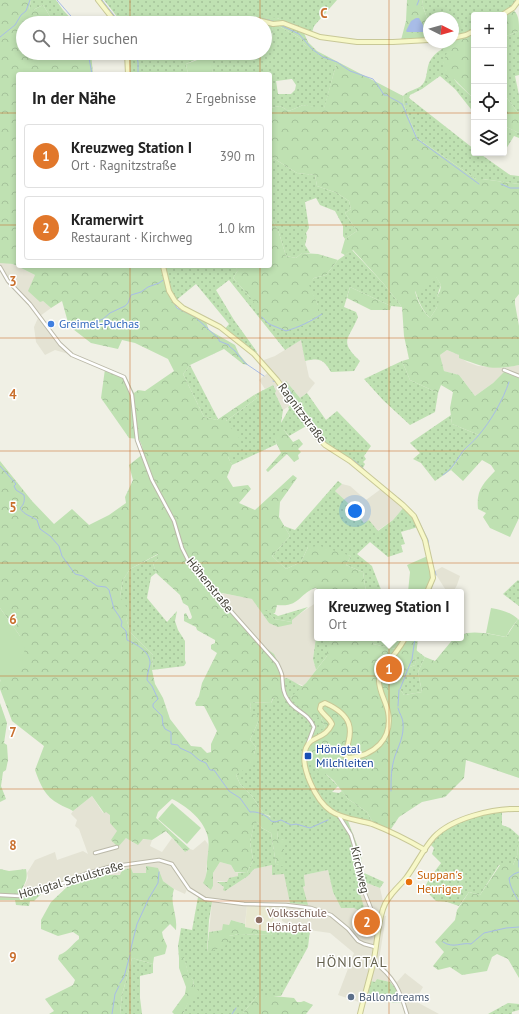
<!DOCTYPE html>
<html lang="de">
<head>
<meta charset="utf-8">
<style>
	:root { --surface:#fff; --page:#f6f6f6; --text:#222; --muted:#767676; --line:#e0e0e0; --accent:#e1772b }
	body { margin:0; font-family:"PT Sans",sans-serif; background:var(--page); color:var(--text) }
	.controls { position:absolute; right:12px; top:12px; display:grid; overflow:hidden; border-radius:4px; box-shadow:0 2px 6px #0003 }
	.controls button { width:36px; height:36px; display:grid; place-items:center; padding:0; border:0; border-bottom:1px solid var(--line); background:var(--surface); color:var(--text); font:20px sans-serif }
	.compass { position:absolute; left:423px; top:12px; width:36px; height:36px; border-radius:50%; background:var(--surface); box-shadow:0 2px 6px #0003; rotate:95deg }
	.you { position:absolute; left:355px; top:511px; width:14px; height:14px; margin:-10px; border:3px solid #fff; border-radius:50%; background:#1a73e8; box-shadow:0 0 0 6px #1a73e833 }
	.badge { display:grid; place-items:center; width:26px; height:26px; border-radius:50%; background:var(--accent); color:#fff; font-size:13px; font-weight:700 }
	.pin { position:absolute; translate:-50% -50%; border:2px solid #fff; box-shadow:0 1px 4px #0006 }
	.popup { position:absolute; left:314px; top:589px; width:150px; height:52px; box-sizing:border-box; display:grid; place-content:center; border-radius:4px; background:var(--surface); filter:drop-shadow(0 1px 3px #0005); font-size:13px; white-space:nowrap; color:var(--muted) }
	.popup b { font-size:15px; color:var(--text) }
	.popup::after { content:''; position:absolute; left:50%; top:100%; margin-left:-8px; border:8px solid transparent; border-top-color:var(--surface) }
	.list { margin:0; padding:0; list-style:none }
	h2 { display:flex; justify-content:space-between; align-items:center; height:52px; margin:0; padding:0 16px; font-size:17px }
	h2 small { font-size:13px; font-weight:400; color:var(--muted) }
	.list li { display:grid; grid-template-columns:26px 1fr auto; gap:12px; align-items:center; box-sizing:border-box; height:64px; margin:0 8px 8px; padding:0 8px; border:1px solid var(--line); border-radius:4px }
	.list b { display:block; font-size:15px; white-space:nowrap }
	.list p { margin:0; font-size:13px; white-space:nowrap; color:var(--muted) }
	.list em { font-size:13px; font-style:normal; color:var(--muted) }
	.icon { flex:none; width:22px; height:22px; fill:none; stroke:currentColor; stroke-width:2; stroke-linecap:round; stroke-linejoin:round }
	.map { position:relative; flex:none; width:519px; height:1014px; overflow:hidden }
	.search { position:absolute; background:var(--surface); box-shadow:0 2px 6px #0003; left:16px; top:16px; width:256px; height:44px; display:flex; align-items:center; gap:10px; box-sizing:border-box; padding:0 14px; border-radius:22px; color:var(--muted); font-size:15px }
	.panel { position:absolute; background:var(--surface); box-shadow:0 2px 6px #0003; left:16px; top:72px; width:256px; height:196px; border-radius:4px }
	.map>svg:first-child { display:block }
	.residential { fill:#e4e3d4 }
	.education { fill:#e8e8d1 }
	.grass { fill:url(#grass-dots); fill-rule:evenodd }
	.forest { fill:url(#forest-crowns); fill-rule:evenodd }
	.garden { fill:#bfe1b2 }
	.water { fill:#a8bce7 }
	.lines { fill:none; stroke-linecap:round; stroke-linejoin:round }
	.stream { stroke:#a8bce7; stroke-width:1 }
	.street-casing { stroke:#bbb9a9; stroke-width:4.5 }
	.secondary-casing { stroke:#c8c897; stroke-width:6 }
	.street { stroke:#fff; stroke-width:2.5 }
	.secondary { stroke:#f7f8c8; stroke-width:4 }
	.grid { fill:none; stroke:#c96f2d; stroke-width:1; stroke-opacity:0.55 }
	.shop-dot { fill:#3f7fe0; stroke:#fff; stroke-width:1.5 }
	.transit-dot { fill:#1a4fb4; stroke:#fff; stroke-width:1.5 }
	.food-dot { fill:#e8710a; stroke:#fff; stroke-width:1.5 }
	.education-dot { fill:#8d6e63; stroke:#fff; stroke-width:1.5 }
	.service-dot { fill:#5c6f8a; stroke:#fff; stroke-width:1.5 }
	.labels { text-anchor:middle; stroke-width:3; stroke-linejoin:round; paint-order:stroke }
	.shop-label { font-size:12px; fill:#366cbe; stroke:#fff; text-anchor:start }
	.street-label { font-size:12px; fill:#424136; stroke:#fff }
	.transit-label { font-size:12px; fill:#164399; stroke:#fff; text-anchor:start }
	.food-label { font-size:12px; fill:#c56008; stroke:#fff; text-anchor:start }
	.education-label { font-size:12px; fill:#785e54; stroke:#fff; text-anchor:start }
	.service-label { font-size:12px; fill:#4e5e75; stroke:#fff; text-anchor:start }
	.quarter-label { font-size:14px; letter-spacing:1px; fill:#64614e; stroke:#fff }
	.grid-label { font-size:13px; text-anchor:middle; font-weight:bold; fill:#c96f2d; stroke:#fff; stroke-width:3; stroke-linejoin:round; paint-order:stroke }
</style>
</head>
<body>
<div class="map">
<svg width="519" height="1014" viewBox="0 0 519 1014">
	<defs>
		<pattern id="grass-dots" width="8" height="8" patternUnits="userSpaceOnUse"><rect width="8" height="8" fill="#bfe1b2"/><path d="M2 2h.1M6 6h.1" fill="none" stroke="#a5c29a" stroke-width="1.8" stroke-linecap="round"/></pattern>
		<pattern id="forest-crowns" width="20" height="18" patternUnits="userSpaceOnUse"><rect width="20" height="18" fill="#bfe1b2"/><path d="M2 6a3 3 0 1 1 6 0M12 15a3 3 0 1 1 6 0" fill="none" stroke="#a5c29a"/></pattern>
	</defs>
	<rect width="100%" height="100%" fill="#f0f0e5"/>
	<!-- residential -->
	<g class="residential">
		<path d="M0 262 13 264 35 275 43 301 51 308 40 316 60 344 72 355 55 350 45 355 36 342 34 327 38 318 30 307 8 283 0 271Z"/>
		<path d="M301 340 309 377 315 383 307 393 300 398 286 381 295 402 283 410 275 393 273 385 265 389 259 380 269 372 263 366 264 360 275 356Z"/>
		<path d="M447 350 459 355V357L467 362 478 366 504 368 519 365V377L505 372 493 383 475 396 459 375 444 371 440 355Z"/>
		<path d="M342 484 350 486 366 500 381 489 404 507 393 520 377 531 364 523 347 502 335 491Z"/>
		<path d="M442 567 460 576 457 585 453 592H447L435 573V571Z"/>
		<path d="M221 593 253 599 269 623 292 624 291 620 317 602V630L313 659 316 670 303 687 302 685 283 679 255 640 216 597Z"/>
		<path d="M92 796 103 813 106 811 111 815 117 831 118 846 126 838 152 840 150 846 162 852 172 838 185 852 190 849 193 850 205 840 208 844 209 850 206 871 211 890 213 886V873L220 862 231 865 235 872 238 873V876L227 882 218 881 217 882 224 887 225 891 248 876 254 869 272 865 303 887 305 886 304 875 328 870 333 892 341 908H354L360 894 363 893 359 880 380 888 383 901 379 914 386 916 379 960 397 982 405 973 423 987 415 1001 439 1014H406L400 996 390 982 377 979 375 982 371 981 365 1004 338 995 354 953 330 933 295 928 282 921V907L247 906 245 924 231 920 229 925 222 930 209 932 212 902 198 897 187 889 185 894 174 889 163 881 147 873H133L131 868 122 870 121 875 81 877 57 887 21 896V893L28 878 27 873 35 860 55 852 57 860 83 851 88 854 79 829 75 826 77 820 71 814 73 811Z"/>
	</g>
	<!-- education -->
	<path class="education" d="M247 906 274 907 273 925H270V930L264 931 245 927Z"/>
	<!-- grass -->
	<g class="grass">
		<path d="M31 0H56L63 10 75 23H54L43 5 33 10H29Z"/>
		<path d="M104 0H337L314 26 312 32 307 33 300 28 277 18 236 17 212 23H122Z"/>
		<path d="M423 0H517C505 19 494 15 474 15V30L466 34 453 37V18H449V16L442 18H429L428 21 422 4Z"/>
		<path d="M265 23 272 44 273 25H277L300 38 305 45 336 65 324 109 303 105 289 111 280 106 270 108V74H213L212 69 197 59 186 64 188 74H130L128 53H265ZM292 79 296 85 295 90 291 94H278L276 81Z"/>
		<path d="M519 31V75L515 76 519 95V114L504 94V37Z"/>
		<path d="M452 42H453L443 64 457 83 474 99V113L455 89 440 76 422 89 410 95 409 98 474 149V153H479L510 175 519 176V184L482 179H476L417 138 404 105 403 96C408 90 417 90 422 85 428 79 426 68 430 61 435 52 444 48 452 42Z"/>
		<path d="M504 126 519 133V138L514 136 506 149 504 148Z"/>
		<path d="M270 156 297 173 315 175 317 186 337 193 349 201 351 209 345 213 357 231 345 239 343 236V226L335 211 320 205 316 198 305 202 309 228 306 233 307 237 305 245 310 253H302L296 258 286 256 279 233 270 215Z"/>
		<path d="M352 250 383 283 402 307 391 306 350 287 344 307 356 312 358 317C349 340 338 340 360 361L354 371 331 372C323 359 320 358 305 361L301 340 285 350 229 280 216 290 234 320 257 352 250 354 224 330 229 324 196 284 174 302 162 266H235L238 270 233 278 250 297 308 321 318 317V305L308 285 314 278 326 275 338 260Z"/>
		<path d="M436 276 441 285 437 296 441 297 436 309 430 318C422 310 418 300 415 290Z"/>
		<path d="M402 361 410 380 438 393 435 412 410 425 383 400 364 379Z"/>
		<path d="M190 365 218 419 217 420 204 417 183 374Z"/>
		<path d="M273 385 276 391 275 393 283 410 281 423 289 409 288 407 295 402 313 420 300 398 307 393 326 420 337 411 371 446 364 456 366 459 363 462 365 464 361 472 341 456 331 450 308 425 289 436 284 430 275 440 277 444 232 465 228 457 226 421 257 398 254 395Z"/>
		<path d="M451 415 452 424 479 435 464 451 451 470 435 481 421 463 413 459 420 453 410 443Z"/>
		<path d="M338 481 342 484 335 491 347 502 364 523 369 520 378 531 393 520 404 507 412 516 418 527 401 532 405 544 401 545 403 552 388 557 370 542 357 554 372 566 373 569 382 592H366L363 572 346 565 351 556 308 547 301 562 286 569 272 556 290 536 284 526 295 530Z"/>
		<path d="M159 554 158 559 153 563 156 573 151 577 147 598 167 622 177 611 175 621 178 630 185 641V660L186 663 184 666 152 670 153 655 130 632 120 596 123 580 130 569Z"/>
		<path d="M518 580 519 581V606L503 594Z"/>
		<path d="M308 607 292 620V622L274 619 264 610H268L278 616Z"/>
		<path d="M317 630V638H327V656L316 670 313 659Z"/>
		<path d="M375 638H407L400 650 373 644Z"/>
		<path d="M416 650 425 657 418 672 422 692 404 695 400 689 407 668 415 665Z"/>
		<path d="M287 678 303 687 290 698 321 717 325 728 326 774 338 786 332 792 339 793 342 791 348 799 367 812 373 823 345 815 328 807 313 784C323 806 325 811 348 821L361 855 362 872 384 882 380 888 359 880 363 893 360 894 364 907 358 910 354 908H341L333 892 328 870 304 875 305 886 303 887 308 905 290 903 284 874 272 875V865L254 869 248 876 225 891 223 890 224 887 217 882H227L229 878 238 876V873H247L253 860 250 842 254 824 257 822 262 828 271 833 276 864 284 866V839L278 841 277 831 270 816 264 814 252 796 240 784 236 775 254 754 256 747 250 740 258 722 250 711 251 702 271 703 283 679Z"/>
		<path d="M502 811V825L510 828 519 836 517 856 513 865H499L480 895 469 892 459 906 447 902 436 901 424 889 429 879 441 863 432 854 434 848 431 845C435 839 441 833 447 829 459 821 488 813 502 811Z"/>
		<path d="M198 897 212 902 209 920 207 952 229 936 239 934 271 935 273 932 287 930 288 924 295 928 310 930 308 947 281 996H257L242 1014H183L194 987 193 980 189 977 184 958H179L178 946 181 928 192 930Z"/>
		<path d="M132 958 153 964V973L140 976V998L142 1014H120L122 995Z"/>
		<path d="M377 979 390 982 397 990 402 1003 366 1001 371 981 375 982Z"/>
		<path d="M508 1003 519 1004V1010L512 1012V1014H488Z"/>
	</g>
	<!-- forest -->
	<g class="forest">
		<path d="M0 0H31L29 10H33L43 5 54 23H23V53H91L93 74H18V266H162L167 291 177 308 206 322 209 330 235 345 239 354 248 365 243 364 224 349 190 365 183 374 204 417 217 420 254 395 257 398 226 421 240 439 238 450 228 457 232 465 227 477 233 487 248 485 251 489 239 503 255 510 293 475 297 478 280 502 279 517 290 536 272 556 286 569 301 562 308 547 320 546 351 556 346 565 363 572 366 592H320L316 588C300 592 300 608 277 605L275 613H272L268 610H265L274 619 292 622V624L278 627 269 623 252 599 222 593 217 597 255 640 274 654 281 668 288 701 273 698 271 703 251 702 250 711 258 716V722L250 740 256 747 254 754 258 760 236 775 240 784 252 796 264 814 276 820 278 840 284 839V867L276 864 271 833 262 828 257 822 254 825 250 842 253 860 247 873 235 872 231 865 220 862 213 873V886L211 890 203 883C207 876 207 870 207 862 208 853 210 842 207 834 202 818 186 806 172 799L158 812 156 818 190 849 185 852 166 831 152 840 143 839 138 845 126 838 118 847 111 840 117 831 110 823V815L106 812 104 813 92 796 73 811C68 808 64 807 59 804 45 797 40 784 35 770L44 746 12 721 0 689V679L1 682 20 636 0 608V461L32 501 54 524 72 509 89 525 109 515 126 503 125 497 133 480 129 465 143 454 142 446 139 439 129 438 101 398 105 369 126 377 134 393 138 390 145 391 174 371 168 359 135 343 122 340 118 349 91 343 69 326 62 301 51 308 43 301 40 302 28 291 35 275 13 264 0 263ZM158 554V559L153 563 156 573 180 595 183 603 188 606 192 617 191 619H189L186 613 184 614V621L196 627 197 630 215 640V643L211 645V649L217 653 202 683 199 696 195 703 196 706H204L217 731 211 744V752L207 753 201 747 191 746 170 719 163 698 155 684 152 670 153 655 130 632 126 617 129 612 120 596 123 580 130 569Z"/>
		<path d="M407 0H423L422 4 428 21H429V38L401 40 406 21Z"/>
		<path d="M511 9C519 12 519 22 519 31L504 37V15H500Z"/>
		<path d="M258 15 277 18 285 21 284 25 304 33 308 42 317 51 403 96 404 105 417 138 476 179H482L519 184V294L515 299V304L519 326V365C492 371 484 367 459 358V355L447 350 440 355 444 371 459 375 475 396 493 383 505 371 519 377V518L510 537 490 528 483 517 486 513 478 509C476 490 483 484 495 471L491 465 482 460 463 481 451 470 464 451 479 435 452 424 450 408 453 392 441 385 438 393 410 380 402 361 409 359 404 336 402 307 383 283 353 250 345 255 341 253 345 239 357 231 345 213 351 209 349 201 337 193 317 186 315 175 297 173 270 156V108L280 106 289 111 303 105 324 108 336 65 327 62 305 45 300 38 277 25H273L272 44H268L265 23 256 22V23H212L236 17ZM436 277 441 285 440 291 437 296 440 297 436 309 430 318C422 311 417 300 415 291L418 293C425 291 429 286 431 280Z"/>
		<path d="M474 30V99L453 78H448C435 66 450 50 455 37Z"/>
		<path d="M504 94 519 114V133L504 126Z"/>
		<path d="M270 215 279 233 286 256 296 258 302 253 318 254 338 260 326 275 314 278 309 285 318 305V317L308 321 305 325 286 331 269 324 250 297 233 278 238 270 235 266H270Z"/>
		<path d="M350 287 391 306 390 310H371L347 298Z"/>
		<path d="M286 381 300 398 314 420 310 422 283 384Z"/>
		<path d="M284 430 293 442 299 439 303 444 298 449 301 452 298 455 299 459 294 462 287 454 268 472 266 470 281 453 275 440 278 432Z"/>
		<path d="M518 619 519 620V778L466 760 464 778 445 797 422 802 399 817 391 829 373 823 367 812 348 799 334 781 326 774 320 773 306 752 314 735 325 728 321 717 311 719 290 698 306 683 327 656V638H375L373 644 400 650 407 638H418L415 665 407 668 400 689 404 695 422 692 418 672 425 657 435 661 454 638H461V635C473 629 494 635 506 637Z"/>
		<path d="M0 703 7 723 4 743 7 745 8 760 6 770 3 772 1 786 6 799 0 802Z"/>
		<path d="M518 841H519V978L508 959 497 954 492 957 487 971 462 975 450 967 438 970 433 966 444 952 435 942 455 920 457 910 469 892 480 895 500 865H513L517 856Z"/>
		<path d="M146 866 158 868 163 881 174 889C169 902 178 916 176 930L170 924 162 932 163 937 167 946 165 954 154 957 153 964 132 958 122 995 120 1014H49L54 1011 45 999 73 985 75 980 58 959 59 955C69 951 71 945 79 939V936L73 932 58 936 41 929V920L51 902 67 887 69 883 81 877 106 870 110 875H120L122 870 131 868 133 873H146Z"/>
		<path d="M0 869 9 871 26 869C29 884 21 884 21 896L46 889 34 901H30L29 906 16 905 15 900H0Z"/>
		<path d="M231 920 245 924V927L264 931 270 930 273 932 271 935 239 934 229 936V944L207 953 209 932 222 930 223 924 229 925Z"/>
		<path d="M184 957 189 976 193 980 194 987 199 991 188 1003 183 1014H174L172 1012 185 994 186 987 179 968V958Z"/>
		<path d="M257 996H273L294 998 297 1002H301L304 1001 313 1005 306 1014H242Z"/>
	</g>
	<!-- garden -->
	<g class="garden">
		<path d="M210 54 213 74H188L186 64 197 60 198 56Z"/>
		<path d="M430 555 433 578 427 592H408L410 572 407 565Z"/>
		<path d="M0 608 20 636 25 648 22 661 11 679 1 682 0 679Z"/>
		<path d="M491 608C502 610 510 612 518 619L510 630 506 637 486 633Z"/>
		<path d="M172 803 201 828 187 844 158 819Z"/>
	</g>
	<!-- water -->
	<path class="water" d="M416 18H419L423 25V32H407L406 31 411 21Z"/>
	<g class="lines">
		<!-- stream -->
		<g class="stream">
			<path d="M57 0 77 23"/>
			<path d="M102 0 120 23"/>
			<path d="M417 5 419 0"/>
			<path d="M219 23C241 17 253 15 276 22"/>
			<path d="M289 23 295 25"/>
			<path d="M280 25 299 34 312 49 323 57 337 62 350 71 373 79 376 83"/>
			<path d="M0 37 15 25 21 15 26 11 30 0"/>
			<path d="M88 53 92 74"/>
			<path d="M136 53 138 62V74"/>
			<path d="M377 84 384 95H387C391 99 397 100 402 104"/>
			<path d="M402 104 406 113"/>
			<path d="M406 104H407"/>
			<path d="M406 114 417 139 479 184"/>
			<path d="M501 184 510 188H519"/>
			<path d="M174 303 177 308 195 317 219 339V341L229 345V346L235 351 245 363 264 376"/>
			<path d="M262 317 269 324 286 331C299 327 310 322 322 314"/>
			<path d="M80 329 103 319 110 313 125 306 128 303 131 295 141 292 148 287 159 283 165 279"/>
			<path d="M273 381 276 382"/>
			<path d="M281 383 285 384 289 390 298 405 327 444 356 462 370 475"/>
			<path d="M0 466 16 484 14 486 16 490 24 495C25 500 24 505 20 508 24 515 31 516 37 520L40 529 50 536 59 546 62 556 75 574 83 576 97 586 106 587 109 590 114 609 119 616 122 622 121 626 126 631 127 640C136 644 151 652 150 664 149 669 147 675 147 680L152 686 158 699 153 704V707L162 716 163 725 165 729 171 732V744L178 745 180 748 191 753 199 760 206 763 210 770H214L229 791 240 798 250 812C257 811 267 815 271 821L275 822 281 820 291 825 296 824 310 828 328 820"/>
			<path d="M443 475C453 468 456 461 463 451 468 446 474 441 478 436 491 421 503 400 509 382"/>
			<path d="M389 491 402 501"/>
			<path d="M406 505 414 513"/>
			<path d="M418 520 428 540 429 548"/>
			<path d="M435 571 436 575"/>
			<path d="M430 592 434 580"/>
			<path d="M400 689 412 659 415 638"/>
			<path d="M398 706 399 690"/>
			<path d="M391 791C391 779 391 768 395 756 399 745 404 736 403 723 403 718 399 713 398 708"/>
			<path d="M519 860V867"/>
			<path d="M519 872 514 874 509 878C510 888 515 894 519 902"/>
			<path d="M443 942C454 949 461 942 471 944L484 933 506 928 519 927"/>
			<path d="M130 952 137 924 149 898 158 883 159 872"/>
			<path d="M120 983 124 977 130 955"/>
			<path d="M112 1014 115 994 119 986"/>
			<path d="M232 1014 236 1008"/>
		</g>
		<defs>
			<g id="street">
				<path d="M0 267 8 281 30 304 60 344 72 355 124 377 132 395 137 440 152 480 174 521 182 548 191 566 277 663C279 667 281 671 282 675 283 684 282 692 288 700 295 712 307 711 314 727L308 743"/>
				<path d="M504 370 519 376"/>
				<path d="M339 816 351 835 354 845 362 886 372 911V920L379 924"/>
				<path d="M95 853 117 847"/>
				<path d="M0 895 20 896 29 893 56 886 85 874 109 867 159 860 172 864 189 889 205 899 244 904 286 905 311 908 331 915 348 929 358 941 364 944 375 947"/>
				<path d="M374 962C394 977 400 990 407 1014"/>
			</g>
			<g id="secondary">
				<path d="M98 0 116 23"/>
				<path d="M502 15 513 8 519 0"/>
				<path d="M229 23 235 21 258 20 273 24 283 23 320 37 357 42H393L429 40"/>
				<path d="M453 38 466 35 474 31"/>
				<path d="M127 53 128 74"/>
				<path d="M163 266 169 291 175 301 183 308 220 327 254 354 277 380 319 439 325 445 350 461 403 505 414 516 425 540 432 571 433 578 427 592"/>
				<path d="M405 638C400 650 381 668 379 679 378 690 386 701 388 712 393 739 374 756 348 758L344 755C355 729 352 715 325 703L321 705 320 709C323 715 329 717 332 724 325 740 311 735 306 748 299 766 316 801 331 811 342 819 359 820 372 824 390 831 408 840 425 850"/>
				<path d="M360 1014C364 997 369 980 373 964 377 946 377 927 383 909 387 896 398 888 406 878 416 865 423 849 434 837 452 818 494 808 519 809"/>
			</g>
		</defs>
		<!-- street casing -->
		<use href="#street" class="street-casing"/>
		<!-- secondary casing -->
		<use href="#secondary" class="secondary-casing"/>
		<!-- street -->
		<use href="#street" class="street"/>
		<!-- secondary -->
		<use href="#secondary" class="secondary"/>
	</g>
	<!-- grid -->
	<path class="grid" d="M130 0V23M260 0V23M389 0V1014M130 53V74M260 53V74M0 113H18M270 113H474M504 113H519M0 225H18M270 225H519M130 266V1014M260 266V1014M0 338H519M0 451H519M0 563H519M0 676H519M0 789H519M0 901H519"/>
	<!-- markers -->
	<circle class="shop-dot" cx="51" cy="324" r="4"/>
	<rect class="transit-dot" x="304" y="752" width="8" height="8" rx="2"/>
	<circle class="food-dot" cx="409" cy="882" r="4"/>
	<circle class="education-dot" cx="259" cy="920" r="4"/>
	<circle class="service-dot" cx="351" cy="997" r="4"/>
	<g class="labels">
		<!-- shop labels -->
		<g class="shop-label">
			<text x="59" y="328">Greimel-Puchas</text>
		</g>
		<!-- street labels -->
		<g class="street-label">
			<text transform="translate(302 413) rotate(53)" y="4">Ragnitzstraße</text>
			<text transform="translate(210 585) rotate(51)" y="4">Höhenstraße</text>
			<text transform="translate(360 870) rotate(77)" y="4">Kirchweg</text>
			<text transform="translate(71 880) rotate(-16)" y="4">Hönigtal Schulstraße</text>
		</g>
		<!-- transit labels -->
		<g class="transit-label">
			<text x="316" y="753">Hönigtal<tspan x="316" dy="14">Milchleiten</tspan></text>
		</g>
		<!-- food labels -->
		<g class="food-label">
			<text x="417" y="879">Suppan's<tspan x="417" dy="14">Heuriger</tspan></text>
		</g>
		<!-- education labels -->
		<g class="education-label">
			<text x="267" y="917">Volksschule<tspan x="267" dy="14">Hönigtal</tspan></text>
		</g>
		<!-- service labels -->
		<g class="service-label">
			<text x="359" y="1001">Ballondreams</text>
		</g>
		<!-- quarter labels -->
		<g class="quarter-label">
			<text x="352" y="967">HÖNIGTAL</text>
		</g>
	</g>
	<g class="grid-label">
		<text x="324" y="18">C</text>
		<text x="13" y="286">3</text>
		<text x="13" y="399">4</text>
		<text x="13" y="512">5</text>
		<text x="13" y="624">6</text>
		<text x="13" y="737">7</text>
		<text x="13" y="850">8</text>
		<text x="13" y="962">9</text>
	</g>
</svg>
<div class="controls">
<button>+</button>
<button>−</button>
<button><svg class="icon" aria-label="locate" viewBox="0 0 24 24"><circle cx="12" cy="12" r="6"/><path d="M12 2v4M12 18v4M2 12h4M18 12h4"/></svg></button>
<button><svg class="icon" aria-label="layers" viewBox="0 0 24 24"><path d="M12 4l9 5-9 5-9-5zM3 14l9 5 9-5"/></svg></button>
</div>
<svg class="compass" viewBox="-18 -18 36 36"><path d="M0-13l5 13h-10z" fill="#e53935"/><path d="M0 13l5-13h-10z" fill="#767676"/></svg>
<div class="you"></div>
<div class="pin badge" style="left:389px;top:669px">1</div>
<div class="popup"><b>Kreuzweg Station I</b>Ort</div>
<div class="pin badge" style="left:367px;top:922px">2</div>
<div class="search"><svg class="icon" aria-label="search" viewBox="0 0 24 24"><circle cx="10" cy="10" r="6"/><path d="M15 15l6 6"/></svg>Hier suchen</div>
<section class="panel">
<h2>In der Nähe<small>2 Ergebnisse</small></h2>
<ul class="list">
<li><span class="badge">1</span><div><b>Kreuzweg Station I</b><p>Ort · Ragnitzstraße</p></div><em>390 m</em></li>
<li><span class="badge">2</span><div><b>Kramerwirt</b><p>Restaurant · Kirchweg</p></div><em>1.0 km</em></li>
</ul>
</section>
</div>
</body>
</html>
